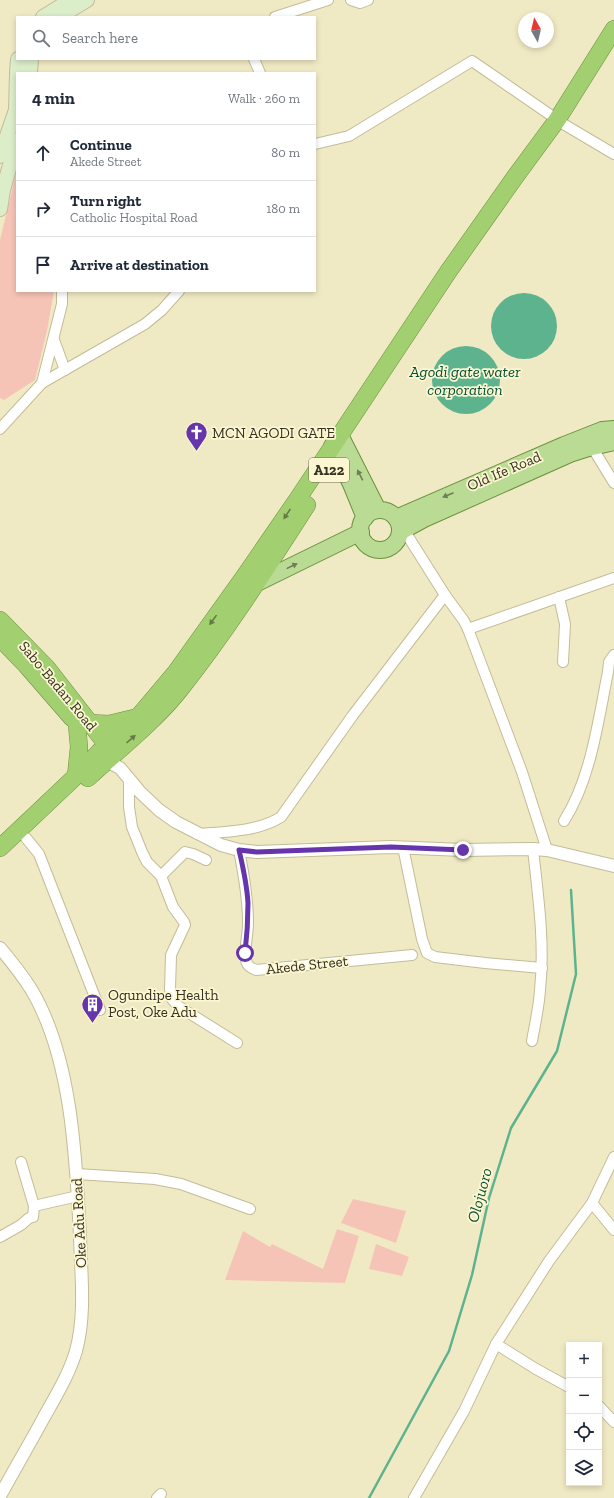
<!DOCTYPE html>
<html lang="en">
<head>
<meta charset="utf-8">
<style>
	:root { --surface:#fff; --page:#f6f6f7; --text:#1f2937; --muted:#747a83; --line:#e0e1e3 }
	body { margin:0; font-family:"Zilla Slab",serif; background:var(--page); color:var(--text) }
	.controls { position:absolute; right:12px; bottom:12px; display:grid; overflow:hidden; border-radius:0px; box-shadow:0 2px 6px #0003 }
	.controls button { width:36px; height:36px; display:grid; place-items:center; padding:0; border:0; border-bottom:1px solid var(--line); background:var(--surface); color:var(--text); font:20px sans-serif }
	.compass { position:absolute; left:518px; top:12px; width:36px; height:36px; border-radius:50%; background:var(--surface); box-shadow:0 2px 6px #0003; rotate:352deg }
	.stop { position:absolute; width:12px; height:12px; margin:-9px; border:3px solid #6634ab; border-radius:50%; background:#fff }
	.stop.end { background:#6634ab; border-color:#fff; box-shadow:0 1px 4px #0008 }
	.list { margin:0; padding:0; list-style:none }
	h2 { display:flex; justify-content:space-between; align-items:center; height:52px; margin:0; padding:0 16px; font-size:17px }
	h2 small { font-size:13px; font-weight:400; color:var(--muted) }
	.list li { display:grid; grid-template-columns:26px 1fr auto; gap:12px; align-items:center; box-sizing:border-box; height:56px; padding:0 16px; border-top:1px solid var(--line) }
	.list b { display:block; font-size:15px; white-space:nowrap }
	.list p { margin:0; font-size:13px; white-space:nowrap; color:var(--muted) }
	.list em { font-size:13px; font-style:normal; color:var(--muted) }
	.icon { flex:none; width:22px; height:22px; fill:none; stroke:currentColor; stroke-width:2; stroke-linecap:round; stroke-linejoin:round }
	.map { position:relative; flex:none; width:614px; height:1498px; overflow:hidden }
	.search { position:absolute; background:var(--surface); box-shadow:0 2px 6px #0003; left:16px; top:16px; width:300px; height:44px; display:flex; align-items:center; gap:10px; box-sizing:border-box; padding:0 14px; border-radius:0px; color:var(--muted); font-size:15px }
	.panel { position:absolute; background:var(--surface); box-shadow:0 2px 6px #0003; left:16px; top:72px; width:300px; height:220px; border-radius:0px }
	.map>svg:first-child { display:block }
	.green { fill:#f6c4b7 }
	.water { fill:#5db38d }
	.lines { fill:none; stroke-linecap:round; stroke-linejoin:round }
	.stream { stroke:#5db38d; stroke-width:2.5 }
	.minor-casing { stroke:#c3bc98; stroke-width:12 }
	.tertiary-casing { stroke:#c3bc98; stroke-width:14 }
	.secondary-casing { stroke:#c3bc98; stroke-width:16 }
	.primary-casing { stroke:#6c903f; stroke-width:18 }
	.trunk-casing { stroke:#6c903f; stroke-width:18 }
	.minor { stroke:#fff; stroke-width:10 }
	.tertiary { stroke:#fff; stroke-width:12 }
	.secondary { stroke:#dcedca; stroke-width:14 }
	.primary { stroke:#b9db94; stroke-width:16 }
	.trunk { stroke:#a2cf70; stroke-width:17 }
	.oneway { fill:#707e56 }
	.oneway2 { fill:#667946 }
	.route { stroke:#6634ab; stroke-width:5 }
	.labels { text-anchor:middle; stroke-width:3.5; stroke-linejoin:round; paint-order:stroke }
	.shield { fill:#fdf7d1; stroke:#716d58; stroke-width:1 }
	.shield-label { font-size:14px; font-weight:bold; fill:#353224 }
	.poi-label { font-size:15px; fill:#353224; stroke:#fdf7d1; text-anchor:start }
	.street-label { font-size:15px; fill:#353224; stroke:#fdf7d1 }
	.water-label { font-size:16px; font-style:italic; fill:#064f36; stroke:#fdf7d1 }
</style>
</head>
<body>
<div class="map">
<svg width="614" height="1498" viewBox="0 0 614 1498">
	<rect width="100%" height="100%" fill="#f0eac4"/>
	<!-- green -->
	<g class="green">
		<path d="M17 170V291H54L47 331 35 380 4 400 0 398V240Z"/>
		<path d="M353 1199 406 1211 396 1243 341 1223Z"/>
		<path d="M337 1229 359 1236 345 1283 225 1280 243 1231 270 1247 272 1244 323 1269Z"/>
		<path d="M376 1244 409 1257 402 1276 369 1269Z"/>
	</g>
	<!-- water -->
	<g class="water">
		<circle cx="524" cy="326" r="33"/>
		<circle cx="466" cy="380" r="34"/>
	</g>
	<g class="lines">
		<!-- stream -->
		<path class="stream" d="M369 1498 449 1351 472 1275 489 1198 511 1128 557 1051 576 974 571 890"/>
		<defs>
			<g id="minor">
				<path d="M351 0 360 3 368 0"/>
				<path d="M275 17 328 0"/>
				<path d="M254 59 260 73"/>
				<path d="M315 144 349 136 472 61 565 125 614 154"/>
				<path d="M54 340 65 370"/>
				<path d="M42 383 62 304V291"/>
				<path d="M0 429 42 383 145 324 162 310 179 291"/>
				<path d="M592 447 614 483"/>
				<path d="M404 530 445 595 464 621 468 629 522 772 547 850"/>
				<path d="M559 597 565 624 563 662"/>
				<path d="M468 629 614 578"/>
				<path d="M129 780V807L132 827 142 852 147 862 161 876 173 907 184 922 185 925 171 955 170 989 172 999 178 1006 237 1043"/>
				<path d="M564 821C591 779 598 721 608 672L609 662 614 655"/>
				<path d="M197 834C224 832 257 832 281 817L353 715 445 595"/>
				<path d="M26 838 39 854 100 1010"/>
				<path d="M403 847 422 939 427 953 435 957 485 963 542 968"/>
				<path d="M239 850C244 875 248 898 248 923 248 936 244 948 246 960 247 966 251 968 256 970L412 955"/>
				<path d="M161 876 185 852 193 854 206 860"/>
				<path d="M532 1041C535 1024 539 1007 540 990 545 943 538 896 533 849"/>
				<path d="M77 1174 155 1179 181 1184 250 1209"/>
				<path d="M592 1203 614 1230"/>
				<path d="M34 1206 78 1196"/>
				<path d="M0 1237 21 1225 29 1218 33 1217 34 1206 21 1162"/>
				<path d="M496 1344 536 1369 569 1387"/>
				<path d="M599 1406 614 1422"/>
				<path d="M157 1498 161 1494"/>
				<path d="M414 1498 464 1411 496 1344 549 1261 592 1203 614 1157"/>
			</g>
			<g id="tertiary">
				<path d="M107 761 120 768 140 792 159 810 176 822 221 845 239 850 257 852 391 847 463 850 533 849 547 850 614 866"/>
				<path d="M0 948C11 961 22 975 31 989 72 1057 76 1159 80 1236 81 1275 86 1314 76 1351 69 1375 55 1397 43 1419 29 1445 14 1470 0 1496"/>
			</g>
			<g id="secondary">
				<path d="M64 14 87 0"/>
				<path d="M43 17 71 0"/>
				<path d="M17 73 18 59"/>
				<path d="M30 73 31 59"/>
				<path d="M0 156 16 110 17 74"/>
				<path d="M0 209 3 190 17 140"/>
			</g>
			<g id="primary">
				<path d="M340 435 378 510"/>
				<path d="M332 446 351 484 365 518"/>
				<circle cx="380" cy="530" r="20"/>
				<path d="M396 518 564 445 602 430 614 429"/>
				<path d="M400 532 424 519 570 454 592 447 614 442"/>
				<path d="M257 583 361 532"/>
			</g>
			<g id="trunk">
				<path d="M0 620 47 668 114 754"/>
				<path d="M0 638 26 665 72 718"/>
				<path d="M90 723 109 724 134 718"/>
				<path d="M76 776 79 747 77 725"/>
				<path d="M88 778C118 750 152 724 178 692 225 633 266 569 307 505"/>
				<path d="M0 848 76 776 99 752 138 717 176 672 244 577 299 497 448 272 515 177 557 120 614 29"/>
			</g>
		</defs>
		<!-- minor casing -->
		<use href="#minor" class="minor-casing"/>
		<!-- tertiary casing -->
		<use href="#tertiary" class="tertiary-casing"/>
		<!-- secondary casing -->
		<use href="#secondary" class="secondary-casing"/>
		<!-- primary casing -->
		<use href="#primary" class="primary-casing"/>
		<!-- trunk casing -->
		<use href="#trunk" class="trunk-casing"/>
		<!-- minor -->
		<use href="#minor" class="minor"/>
		<!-- tertiary -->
		<use href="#tertiary" class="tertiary"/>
		<!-- secondary -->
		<use href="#secondary" class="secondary"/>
		<!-- primary -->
		<use href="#primary" class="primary"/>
		<!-- trunk -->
		<use href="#trunk" class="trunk"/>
	</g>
	<!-- one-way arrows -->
	<defs><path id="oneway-solid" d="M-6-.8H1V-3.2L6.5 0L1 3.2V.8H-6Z"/></defs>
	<g class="oneway">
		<use href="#oneway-solid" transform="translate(360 475) rotate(-117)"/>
		<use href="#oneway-solid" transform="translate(448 495) rotate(157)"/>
		<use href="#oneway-solid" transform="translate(292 566) rotate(-26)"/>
	</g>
	<g class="oneway2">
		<use href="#oneway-solid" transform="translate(287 514) rotate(124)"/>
		<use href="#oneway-solid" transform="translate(213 620) rotate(126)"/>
		<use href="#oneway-solid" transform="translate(131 739) rotate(-42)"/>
	</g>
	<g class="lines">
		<!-- route -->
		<path class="route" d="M245 953C247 936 248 919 248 903 247 885 243 867 239 850L257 852 391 847 463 850"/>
	</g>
	<!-- icons -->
	<defs>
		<symbol id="church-pin" viewBox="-11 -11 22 30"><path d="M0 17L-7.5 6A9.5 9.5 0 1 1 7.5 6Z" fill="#6634ab" stroke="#fdf7d1"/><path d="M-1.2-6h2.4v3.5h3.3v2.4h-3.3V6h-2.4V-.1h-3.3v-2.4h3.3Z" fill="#fff"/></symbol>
		<symbol id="building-pin" viewBox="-11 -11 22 30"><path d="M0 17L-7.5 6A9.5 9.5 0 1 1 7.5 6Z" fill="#6634ab" stroke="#fdf7d1"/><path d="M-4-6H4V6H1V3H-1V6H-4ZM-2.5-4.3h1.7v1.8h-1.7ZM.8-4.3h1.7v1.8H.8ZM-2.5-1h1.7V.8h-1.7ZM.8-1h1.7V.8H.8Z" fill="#fff"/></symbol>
	</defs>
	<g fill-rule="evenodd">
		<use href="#church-pin" x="184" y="420" width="25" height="34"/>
		<use href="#building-pin" x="80" y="992" width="25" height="34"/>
	</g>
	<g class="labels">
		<!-- shield labels -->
		<rect class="shield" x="309" y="458" width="40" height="24" rx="3"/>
		<g class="shield-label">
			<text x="329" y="475">A122</text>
		</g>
		<!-- poi labels -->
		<g class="poi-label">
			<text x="212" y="438">MCN AGODI GATE</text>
			<text x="108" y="1000">Ogundipe Health<tspan x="108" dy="17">Post, Oke Adu</tspan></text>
		</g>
		<!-- street labels -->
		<g class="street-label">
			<text transform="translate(504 471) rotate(-23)" y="5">Old Ife Road</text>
			<text transform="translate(58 686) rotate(50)" y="5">Sabo-Badan Road</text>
			<text transform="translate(307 965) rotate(-6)" y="5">Akede Street</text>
			<text transform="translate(79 1223) rotate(-93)" y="5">Oke Adu Road</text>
		</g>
		<!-- water labels -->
		<g class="water-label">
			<text x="465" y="377">Agodi gate water<tspan x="465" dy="18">corporation</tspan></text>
			<text transform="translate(479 1195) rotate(-75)" y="6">Olojuoro</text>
		</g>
	</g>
</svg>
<div class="controls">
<button>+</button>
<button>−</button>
<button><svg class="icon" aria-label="locate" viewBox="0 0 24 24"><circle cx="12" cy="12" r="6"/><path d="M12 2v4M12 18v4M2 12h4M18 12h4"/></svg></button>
<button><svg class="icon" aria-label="layers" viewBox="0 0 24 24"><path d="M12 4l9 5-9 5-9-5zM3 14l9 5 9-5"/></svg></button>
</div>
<svg class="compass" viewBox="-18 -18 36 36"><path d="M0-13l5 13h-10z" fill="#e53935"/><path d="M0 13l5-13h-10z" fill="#747a83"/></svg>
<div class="stop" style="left:245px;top:953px"></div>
<div class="stop end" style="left:463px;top:850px"></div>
<div class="search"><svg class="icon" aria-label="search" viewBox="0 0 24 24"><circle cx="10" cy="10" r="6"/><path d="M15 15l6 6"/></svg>Search here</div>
<section class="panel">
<h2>4 min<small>Walk · 260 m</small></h2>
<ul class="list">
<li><svg class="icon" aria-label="ahead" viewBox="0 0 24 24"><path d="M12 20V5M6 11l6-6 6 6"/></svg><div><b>Continue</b><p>Akede Street</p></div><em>80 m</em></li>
<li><svg class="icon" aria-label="right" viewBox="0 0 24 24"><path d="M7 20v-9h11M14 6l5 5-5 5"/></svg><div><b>Turn right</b><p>Catholic Hospital Road</p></div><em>180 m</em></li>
<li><svg class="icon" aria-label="arrive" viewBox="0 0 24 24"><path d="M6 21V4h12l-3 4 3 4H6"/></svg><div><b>Arrive at destination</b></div></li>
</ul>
</section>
</div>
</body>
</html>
